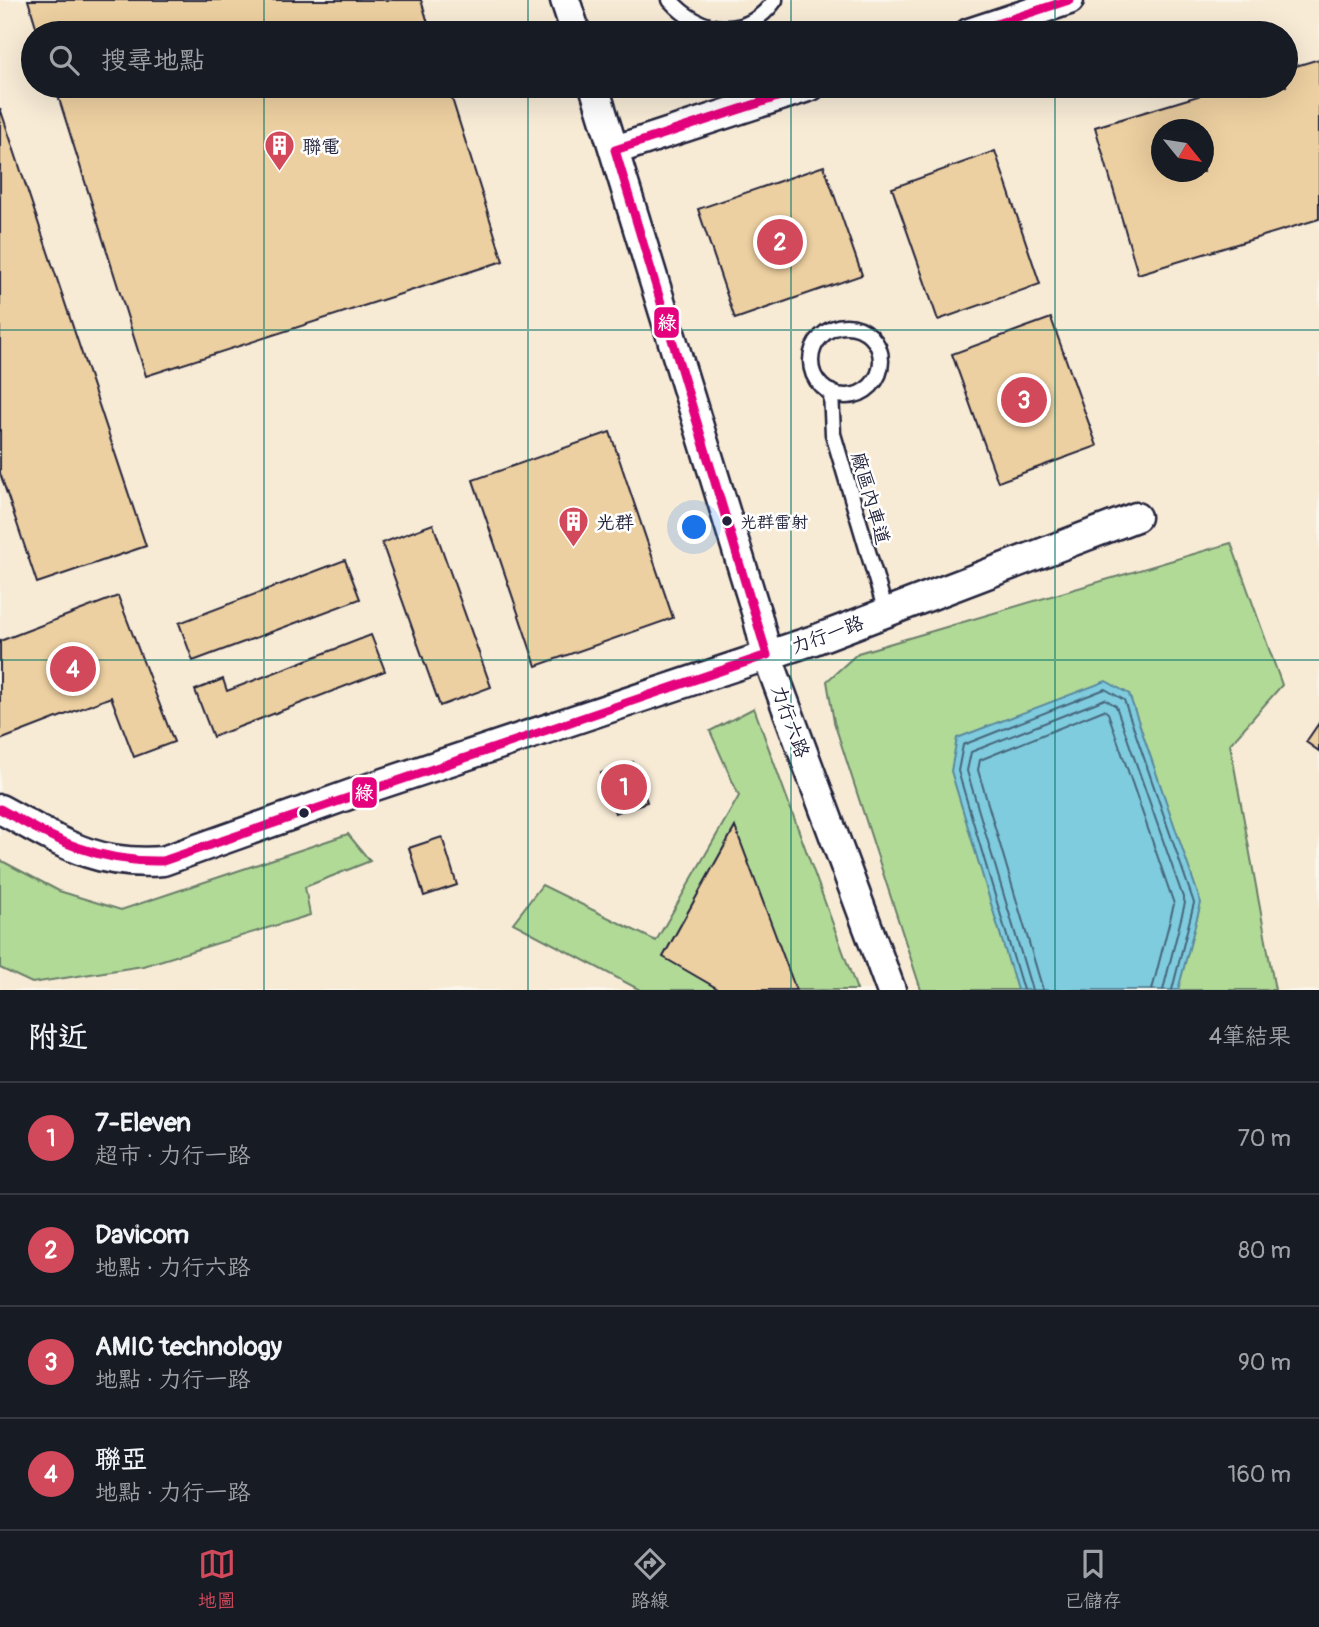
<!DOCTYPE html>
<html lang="zh-TW">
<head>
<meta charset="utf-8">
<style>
	:root { --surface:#171b24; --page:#20242c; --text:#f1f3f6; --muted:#9ea1a6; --line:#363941; --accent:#d1495b }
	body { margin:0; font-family:Pangolin,"LXGW WenKai TC",sans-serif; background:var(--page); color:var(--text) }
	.compass { position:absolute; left:1151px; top:119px; width:63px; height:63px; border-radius:50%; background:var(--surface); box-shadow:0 7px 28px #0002; rotate:120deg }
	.you { position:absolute; left:695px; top:528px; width:24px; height:24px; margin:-18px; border:5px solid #fff; border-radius:50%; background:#1a73e8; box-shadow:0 0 0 10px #1a73e833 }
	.badge { display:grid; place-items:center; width:46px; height:46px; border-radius:50%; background:var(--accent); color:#fff; font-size:23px; font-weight:700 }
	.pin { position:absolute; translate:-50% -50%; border:4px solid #fff; box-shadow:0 2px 7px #0006 }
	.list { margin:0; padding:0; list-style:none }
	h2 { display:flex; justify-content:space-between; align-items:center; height:91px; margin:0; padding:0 28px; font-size:30px }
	h2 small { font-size:23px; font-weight:400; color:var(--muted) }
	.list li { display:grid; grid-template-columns:46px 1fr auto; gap:21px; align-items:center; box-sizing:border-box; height:112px; padding:0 28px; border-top:2px solid var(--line) }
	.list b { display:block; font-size:26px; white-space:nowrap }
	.list p { margin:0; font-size:23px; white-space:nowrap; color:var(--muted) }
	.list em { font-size:23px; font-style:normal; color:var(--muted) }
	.icon { flex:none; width:38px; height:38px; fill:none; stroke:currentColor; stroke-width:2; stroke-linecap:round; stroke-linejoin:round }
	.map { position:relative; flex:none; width:1319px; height:990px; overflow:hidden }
	.search { position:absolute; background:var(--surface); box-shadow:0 7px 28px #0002; left:21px; right:21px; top:21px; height:77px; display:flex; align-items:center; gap:18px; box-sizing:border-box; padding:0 24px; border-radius:38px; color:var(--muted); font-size:26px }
	.sheet { height:539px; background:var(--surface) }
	nav { display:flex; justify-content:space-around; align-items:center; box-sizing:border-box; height:98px; border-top:2px solid var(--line); background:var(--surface); font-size:19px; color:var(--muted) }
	nav a { display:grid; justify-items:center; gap:4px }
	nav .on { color:var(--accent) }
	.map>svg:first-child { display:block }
	.built { fill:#f7ebd6; fill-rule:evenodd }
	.green { fill:#b1da97; stroke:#6a7e69; stroke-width:2 }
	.water { fill:#7fccde; stroke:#5a889d; stroke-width:2 }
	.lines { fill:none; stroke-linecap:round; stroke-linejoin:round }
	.shore { stroke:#47667c; stroke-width:2 }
	.building { fill:#edd0a1; stroke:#22223b; stroke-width:2; fill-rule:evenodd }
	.lane-casing { stroke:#22223b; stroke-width:19 }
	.street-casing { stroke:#22223b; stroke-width:33 }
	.lane { stroke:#fff; stroke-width:14 }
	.street { stroke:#fff; stroke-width:28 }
	.bus-1-casing { stroke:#fff; stroke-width:14 }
	.bus-1 { stroke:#e5007d; stroke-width:9 }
	.grid { fill:none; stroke:#0f766e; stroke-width:2; stroke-opacity:0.55 }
	.bus-dot { fill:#22223b; stroke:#fff; stroke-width:2.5 }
	.labels { text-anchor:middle; stroke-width:5; stroke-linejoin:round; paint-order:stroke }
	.bus-label { font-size:17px; fill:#22223b; stroke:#fff; text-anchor:start }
	.poi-label { font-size:19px; fill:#22223b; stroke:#fff; text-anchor:start }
	.street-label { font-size:19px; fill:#22223b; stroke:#fff }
	.line-badge { stroke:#fff; stroke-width:2.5 }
	.badge-label { font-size:19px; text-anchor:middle; font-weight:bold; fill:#fff }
</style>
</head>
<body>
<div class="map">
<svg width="1319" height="990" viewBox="0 0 1319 990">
	<rect width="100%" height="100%" fill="#fbf6ec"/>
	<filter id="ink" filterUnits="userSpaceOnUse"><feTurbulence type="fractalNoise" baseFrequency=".0143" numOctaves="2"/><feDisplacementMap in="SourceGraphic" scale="14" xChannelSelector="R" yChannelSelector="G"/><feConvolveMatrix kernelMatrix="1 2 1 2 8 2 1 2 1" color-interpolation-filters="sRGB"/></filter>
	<g filter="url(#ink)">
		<!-- built -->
		<path class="built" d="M0 0H1319V990H0ZM33 33H1286V86H33ZM1162 130H1204V172H1162Z"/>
		<!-- green -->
		<g class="green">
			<path d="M1231 543 1282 685 1230 744 1275 990H921L834 722 827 681 858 653Z"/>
			<path d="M754 708 857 990H640L513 923 542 885 656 941 739 796 710 731Z"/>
			<path d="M348 834 370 861 305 887 310 915 143 966 32 983 0 968V860L59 891 121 910Z"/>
		</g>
		<!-- water -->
		<path class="water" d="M1106 681 1129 694 1201 903 1178 990H1017L951 771 957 738Z"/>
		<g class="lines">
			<!-- shore -->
			<g class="shore">
				<path d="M1023 990 958 771 963 745 1105 689 1124 700 1194 903 1172 990"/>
				<path d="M1032 990 967 771 971 752 1105 699 1116 706 1185 903 1163 990"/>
				<path d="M1043 990 978 770 980 760 1104 710 1108 713 1174 904 1152 990"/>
			</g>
		</g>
		<!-- building -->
		<g class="building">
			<path d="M28 0H421L431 33H38Z"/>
			<path d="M1319 59V219L1138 274 1095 127 1231 86H1286V69ZM1162 130H1204V172H1162Z"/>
			<path d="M55 86H448L503 261 146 376Z"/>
			<path d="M0 108 146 546 37 583 0 473Z"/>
			<path d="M995 151 1040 284 938 320 892 188Z"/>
			<path d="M824 166 862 275 735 319 698 209Z"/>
			<path d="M1051 318 1097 446 998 482 952 354Z"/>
			<path d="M610 432 673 618 536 666 473 480Z"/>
			<path d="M433 524 491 687 440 706 382 543Z"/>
			<path d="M345 560 360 599 193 661 179 623Z"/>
			<path d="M118 596 174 742 134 757 111 697 0 740V641Z"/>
			<path d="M371 635 385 671 213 737 195 690 223 679 227 691Z"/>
			<path d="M1319 723V751L1306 742Z"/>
			<path d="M633 762 647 802 615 813 601 773Z"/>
			<path d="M735 827 796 990H720L663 957Z"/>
			<path d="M442 837 457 885 424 896 409 848Z"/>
		</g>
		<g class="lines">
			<defs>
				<g id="lane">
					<path d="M670 0C700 34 746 41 775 0"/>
					<circle cx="846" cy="361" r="35"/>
					<path d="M831 392 833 434 886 612"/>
				</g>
				<g id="street">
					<path d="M565 0 576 33"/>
					<path d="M969 33 1069 0"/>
					<path d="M594 86 757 615 767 655 891 990"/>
					<path d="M615 150 811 86"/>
					<path d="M0 809C58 840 93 867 163 861L360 791 814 640 1136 517"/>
				</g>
			</defs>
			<!-- lane casing -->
			<use href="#lane" class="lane-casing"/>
			<!-- street casing -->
			<use href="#street" class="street-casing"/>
			<!-- lane -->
			<use href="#lane" class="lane"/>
			<!-- street -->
			<use href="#street" class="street"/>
			<defs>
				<g id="bus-1">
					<path d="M969 33 1069 0"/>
					<path d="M0 809C56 840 97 863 163 861L767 655 615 150 811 86"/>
				</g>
			</defs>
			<!-- bus-1 casing -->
			<use href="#bus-1" class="bus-1-casing"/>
			<!-- bus-1 -->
			<use href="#bus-1" class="bus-1"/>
		</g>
	</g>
	<!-- grid -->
	<path class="grid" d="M264 0V33M528 0V33M791 0V33M1055 0V33M264 86V990M528 86V990M791 86V990M1055 86V990M0 330H1319M0 660H1319"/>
	<!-- icons -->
	<defs>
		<symbol id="building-pin" viewBox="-11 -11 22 30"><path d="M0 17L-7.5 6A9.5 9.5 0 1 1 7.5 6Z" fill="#d1495b" stroke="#fff"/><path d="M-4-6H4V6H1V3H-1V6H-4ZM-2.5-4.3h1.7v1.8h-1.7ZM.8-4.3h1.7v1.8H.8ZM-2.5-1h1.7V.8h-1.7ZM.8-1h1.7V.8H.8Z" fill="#fff"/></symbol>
	</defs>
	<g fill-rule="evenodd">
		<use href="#building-pin" x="262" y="128" width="35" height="47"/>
		<use href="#building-pin" x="556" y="504" width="35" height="47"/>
	</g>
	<!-- markers -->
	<g class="bus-dot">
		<circle cx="727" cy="521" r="6"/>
		<circle cx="304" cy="813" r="6"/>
	</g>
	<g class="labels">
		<!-- bus labels -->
		<g class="bus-label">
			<text x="740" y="528">光群雷射</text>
		</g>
		<!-- poi labels -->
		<g class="poi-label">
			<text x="302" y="153">聯電</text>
			<text x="596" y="529">光群</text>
		</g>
		<!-- street labels -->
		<g class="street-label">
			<text transform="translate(871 498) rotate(74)" y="7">廠區內車道</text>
			<text transform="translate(827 634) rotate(-20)" y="7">力行一路</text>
			<text transform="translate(791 721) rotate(70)" y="7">力行六路</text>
		</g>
	</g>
	<g class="line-badge">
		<rect x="653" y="306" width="27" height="33" rx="7" fill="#e5007d"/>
		<rect x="351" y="776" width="27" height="33" rx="7" fill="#e5007d"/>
	</g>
	<g class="badge-label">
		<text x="667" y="329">綠</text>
		<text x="364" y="799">綠</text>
	</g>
</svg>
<svg class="compass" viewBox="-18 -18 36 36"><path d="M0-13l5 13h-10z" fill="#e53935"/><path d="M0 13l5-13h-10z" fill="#9ea1a6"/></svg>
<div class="you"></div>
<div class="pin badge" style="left:624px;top:787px">1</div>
<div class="pin badge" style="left:780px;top:242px">2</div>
<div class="pin badge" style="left:1024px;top:400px">3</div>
<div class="pin badge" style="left:73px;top:669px">4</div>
<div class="search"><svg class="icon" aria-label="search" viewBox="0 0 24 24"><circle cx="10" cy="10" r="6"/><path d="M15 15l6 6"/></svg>搜尋地點</div>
</div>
<section class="sheet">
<h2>附近<small>4筆結果</small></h2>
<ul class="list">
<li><span class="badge">1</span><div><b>7-Eleven</b><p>超市 · 力行一路</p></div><em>70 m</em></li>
<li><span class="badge">2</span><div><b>Davicom</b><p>地點 · 力行六路</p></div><em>80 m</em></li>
<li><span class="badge">3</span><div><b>AMIC technology</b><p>地點 · 力行一路</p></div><em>90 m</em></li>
<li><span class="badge">4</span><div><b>聯亞</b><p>地點 · 力行一路</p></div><em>160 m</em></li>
</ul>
</section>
<nav>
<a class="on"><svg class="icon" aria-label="map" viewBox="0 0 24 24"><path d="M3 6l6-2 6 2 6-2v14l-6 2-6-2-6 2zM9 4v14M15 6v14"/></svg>地圖</a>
<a><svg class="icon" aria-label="directions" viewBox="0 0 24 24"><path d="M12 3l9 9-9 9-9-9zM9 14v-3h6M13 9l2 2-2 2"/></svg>路線</a>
<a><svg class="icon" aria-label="saved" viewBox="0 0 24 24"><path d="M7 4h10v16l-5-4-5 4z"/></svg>已儲存</a>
</nav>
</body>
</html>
